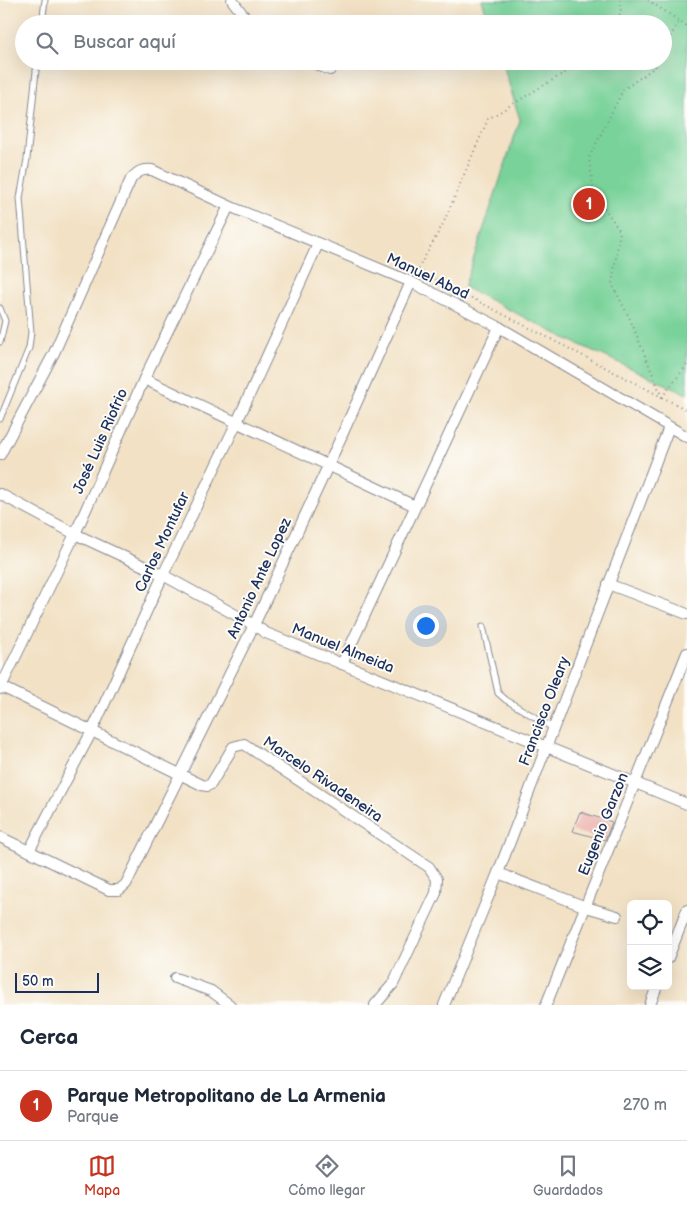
<!DOCTYPE html>
<html lang="es">
<head>
<meta charset="utf-8">
<style>
	:root { --surface:#fff; --page:#f2f2f3; --text:#1f2937; --muted:#747a83; --line:#e0e1e3; --accent:#c8321e }
	body { margin:0; font-family:"Balsamiq Sans",sans-serif; background:var(--page); color:var(--text) }
	.controls { position:absolute; right:15px; bottom:15px; display:grid; overflow:hidden; border-radius:8px; box-shadow:0 5px 20px #0002 }
	.controls button { width:45px; height:45px; display:grid; place-items:center; padding:0; border:0; border-bottom:1px solid var(--line); background:var(--surface); color:var(--text); font:25px sans-serif }
	.scale { position:absolute; left:15px; bottom:12px; width:84px; box-sizing:border-box; padding-left:5px; border:2px solid #1b2f5e; border-top:0; font-size:14px; line-height:18px; white-space:nowrap; color:#1b2f5e; -webkit-text-stroke:4px #fdfcf7; paint-order:stroke }
	.you { position:absolute; left:425px; top:625px; width:18px; height:18px; margin:-12px; border:4px solid #fff; border-radius:50%; background:#1a73e8; box-shadow:0 0 0 8px #1a73e833 }
	.badge { display:grid; place-items:center; width:32px; height:32px; border-radius:50%; background:var(--accent); color:#fff; font-size:16px; font-weight:700 }
	.pin { position:absolute; translate:-50% -50%; border:2px solid #fff; box-shadow:0 1px 5px #0006 }
	.list { margin:0; padding:0; list-style:none }
	h2 { display:flex; justify-content:space-between; align-items:center; height:65px; margin:0; padding:0 20px; font-size:21px }
	h2 small { font-size:16px; font-weight:400; color:var(--muted) }
	.list li { display:grid; grid-template-columns:32px 1fr auto; gap:15px; align-items:center; box-sizing:border-box; height:70px; padding:0 20px; border-top:1px solid var(--line) }
	.list b { display:block; font-size:19px; white-space:nowrap }
	.list p { margin:0; font-size:16px; white-space:nowrap; color:var(--muted) }
	.list em { font-size:16px; font-style:normal; color:var(--muted) }
	.icon { flex:none; width:28px; height:28px; fill:none; stroke:currentColor; stroke-width:2; stroke-linecap:round; stroke-linejoin:round }
	.map { position:relative; flex:none; width:687px; height:1005px; overflow:hidden }
	.search { position:absolute; background:var(--surface); box-shadow:0 5px 20px #0002; left:15px; right:15px; top:15px; height:55px; display:flex; align-items:center; gap:12px; box-sizing:border-box; padding:0 18px; border-radius:28px; color:var(--muted); font-size:19px }
	.sheet { height:135px; background:var(--surface) }
	nav { display:flex; justify-content:space-around; align-items:center; box-sizing:border-box; height:70px; border-top:1px solid var(--line); background:var(--surface); font-size:14px; color:var(--muted) }
	nav a { display:grid; justify-items:center; gap:2px }
	nav .on { color:var(--accent) }
	.map>svg:first-child { display:block }
	.green { fill:#78d299; stroke:#4a807c }
	.building { fill:#ebb0ae }
	.lines { fill:none; stroke-linecap:round; stroke-linejoin:round }
	.lane-casing { stroke:#868891; stroke-width:7 }
	.street-casing { stroke:#868891; stroke-width:12 }
	.path { stroke:#868891; stroke-width:2; stroke-dasharray:1 4; stroke-linecap:butt }
	.lane { stroke:#fff; stroke-width:5 }
	.street { stroke:#fff; stroke-width:10 }
	.labels { text-anchor:middle; stroke-width:4; stroke-linejoin:round; paint-order:stroke }
	.street-label { font-size:15px; fill:#1b2f5e; stroke:#fdfcf7 }
</style>
</head>
<body>
<div class="map">
<svg width="687" height="1005" viewBox="0 0 687 1005">
	<rect width="100%" height="100%" fill="#fdfcf7"/>
	<filter id="ink" filterUnits="userSpaceOnUse"><feTurbulence type="fractalNoise" baseFrequency=".02" numOctaves="2"/><feDisplacementMap in="SourceGraphic" scale="10" xChannelSelector="R" yChannelSelector="G"/><feConvolveMatrix kernelMatrix="1 2 1 2 8 2 1 2 1" color-interpolation-filters="sRGB"/></filter>
	<filter id="wash" filterUnits="userSpaceOnUse"><feTurbulence type="fractalNoise" baseFrequency=".0096" numOctaves="4" result="noise"/><feDisplacementMap in="SourceGraphic" scale="20" xChannelSelector="R" yChannelSelector="G"/><feGaussianBlur stdDeviation="1.12" result="paint"/><feColorMatrix in="noise" values="0 0 0 0 0 0 0 0 0 0 0 0 0 0 0 0 0 1.4 0 .05"/><feComposite in="paint" operator="in"/></filter>
	<g filter="url(#wash)">
		<rect width="100%" height="100%" fill="#f2e1c4"/>
		<!-- green -->
		<path class="green" d="M482 0H687V394L567 339 464 287 520 120 502 61H663V24H490Z"/>
		<g id="blocks">
			<!-- building -->
			<path class="building" d="M580 812 612 822 605 840 572 831Z"/>
		</g>
	</g>
	<g filter="url(#ink)">
		<use href="#blocks" fill-opacity="0" stroke="#868891" stroke-width="1"/>
		<g class="lines">
			<defs>
				<g id="lane">
					<path d="M42 24 45 0"/>
					<path d="M0 308 5 321 0 342"/>
					<path d="M0 419 29 348 31 332 20 198 27 159 37 61"/>
					<path d="M483 626 498 693 506 700 553 728"/>
				</g>
				<g id="street">
					<path d="M232 0 250 24"/>
					<path d="M308 61 330 70"/>
					<path d="M144 379 415 506"/>
					<path d="M0 455 54 353 131 179C138 171 142 169 152 170L229 206 411 282 499 327 687 437"/>
					<path d="M0 494 75 534 163 575 254 625 266 633 687 804"/>
					<path d="M608 584 687 614"/>
					<path d="M342 664 499 327"/>
					<path d="M0 686 202 785 207 786 211 784 233 747 244 744 429 867 437 879 436 893 393 984 375 1005"/>
					<path d="M0 689 75 534 144 379 229 206"/>
					<path d="M0 837 109 890H119L126 884 254 625 328 466 411 282"/>
					<path d="M29 851 92 731 163 575 237 422 318 244"/>
					<path d="M498 873 586 907 617 916"/>
					<path d="M668 958 687 910"/>
					<path d="M175 978 211 991 230 1005"/>
					<path d="M444 1005 498 873 669 427"/>
					<path d="M546 1005 687 653"/>
					<path d="M650 1005 657 986"/>
				</g>
			</defs>
			<!-- lane casing -->
			<use href="#lane" class="lane-casing"/>
			<!-- street casing -->
			<use href="#street" class="street-casing"/>
			<!-- path -->
			<g class="path">
				<path d="M648 0 687 26"/>
				<path d="M615 24 621 12 620 0"/>
				<path d="M663 50 679 21"/>
				<path d="M657 61 655 67 623 90 589 158 594 193 620 231 612 284 630 319 662 397 687 365"/>
				<path d="M418 269 443 224 488 119 584 61"/>
				<path d="M418 270 687 410"/>
			</g>
			<!-- lane -->
			<use href="#lane" class="lane"/>
			<!-- street -->
			<use href="#street" class="street"/>
		</g>
	</g>
	<g class="labels">
		<!-- street labels -->
		<g class="street-label">
			<text transform="translate(428 276) rotate(25)" y="5">Manuel Abad</text>
			<text transform="translate(100 441) rotate(-66)" y="5">José Luis Riofrio</text>
			<text transform="translate(162 542) rotate(-65)" y="5">Carlos Montufar</text>
			<text transform="translate(259 578) rotate(-65)" y="5">Antonio Ante Lopez</text>
			<text transform="translate(343 648) rotate(22)" y="5">Manuel Almeida</text>
			<text transform="translate(544 711) rotate(-69)" y="5">Francisco Oleary</text>
			<text transform="translate(323 779) rotate(34)" y="5">Marcelo Rivadeneira</text>
			<text transform="translate(603 824) rotate(-68)" y="5">Eugenio Garzon</text>
		</g>
	</g>
</svg>
<div class="controls">
<button><svg class="icon" aria-label="locate" viewBox="0 0 24 24"><circle cx="12" cy="12" r="6"/><path d="M12 2v4M12 18v4M2 12h4M18 12h4"/></svg></button>
<button><svg class="icon" aria-label="layers" viewBox="0 0 24 24"><path d="M12 4l9 5-9 5-9-5zM3 14l9 5 9-5"/></svg></button>
</div>
<div class="scale">50 m</div>
<div class="you"></div>
<div class="pin badge" style="left:589px;top:204px">1</div>
<div class="search"><svg class="icon" aria-label="search" viewBox="0 0 24 24"><circle cx="10" cy="10" r="6"/><path d="M15 15l6 6"/></svg>Buscar aquí</div>
</div>
<section class="sheet">
<h2>Cerca<small></small></h2>
<ul class="list">
<li><span class="badge">1</span><div><b>Parque Metropolitano de La Armenia</b><p>Parque</p></div><em>270 m</em></li>
</ul>
</section>
<nav>
<a class="on"><svg class="icon" aria-label="map" viewBox="0 0 24 24"><path d="M3 6l6-2 6 2 6-2v14l-6 2-6-2-6 2zM9 4v14M15 6v14"/></svg>Mapa</a>
<a><svg class="icon" aria-label="directions" viewBox="0 0 24 24"><path d="M12 3l9 9-9 9-9-9zM9 14v-3h6M13 9l2 2-2 2"/></svg>Cómo llegar</a>
<a><svg class="icon" aria-label="saved" viewBox="0 0 24 24"><path d="M7 4h10v16l-5-4-5 4z"/></svg>Guardados</a>
</nav>
</body>
</html>
